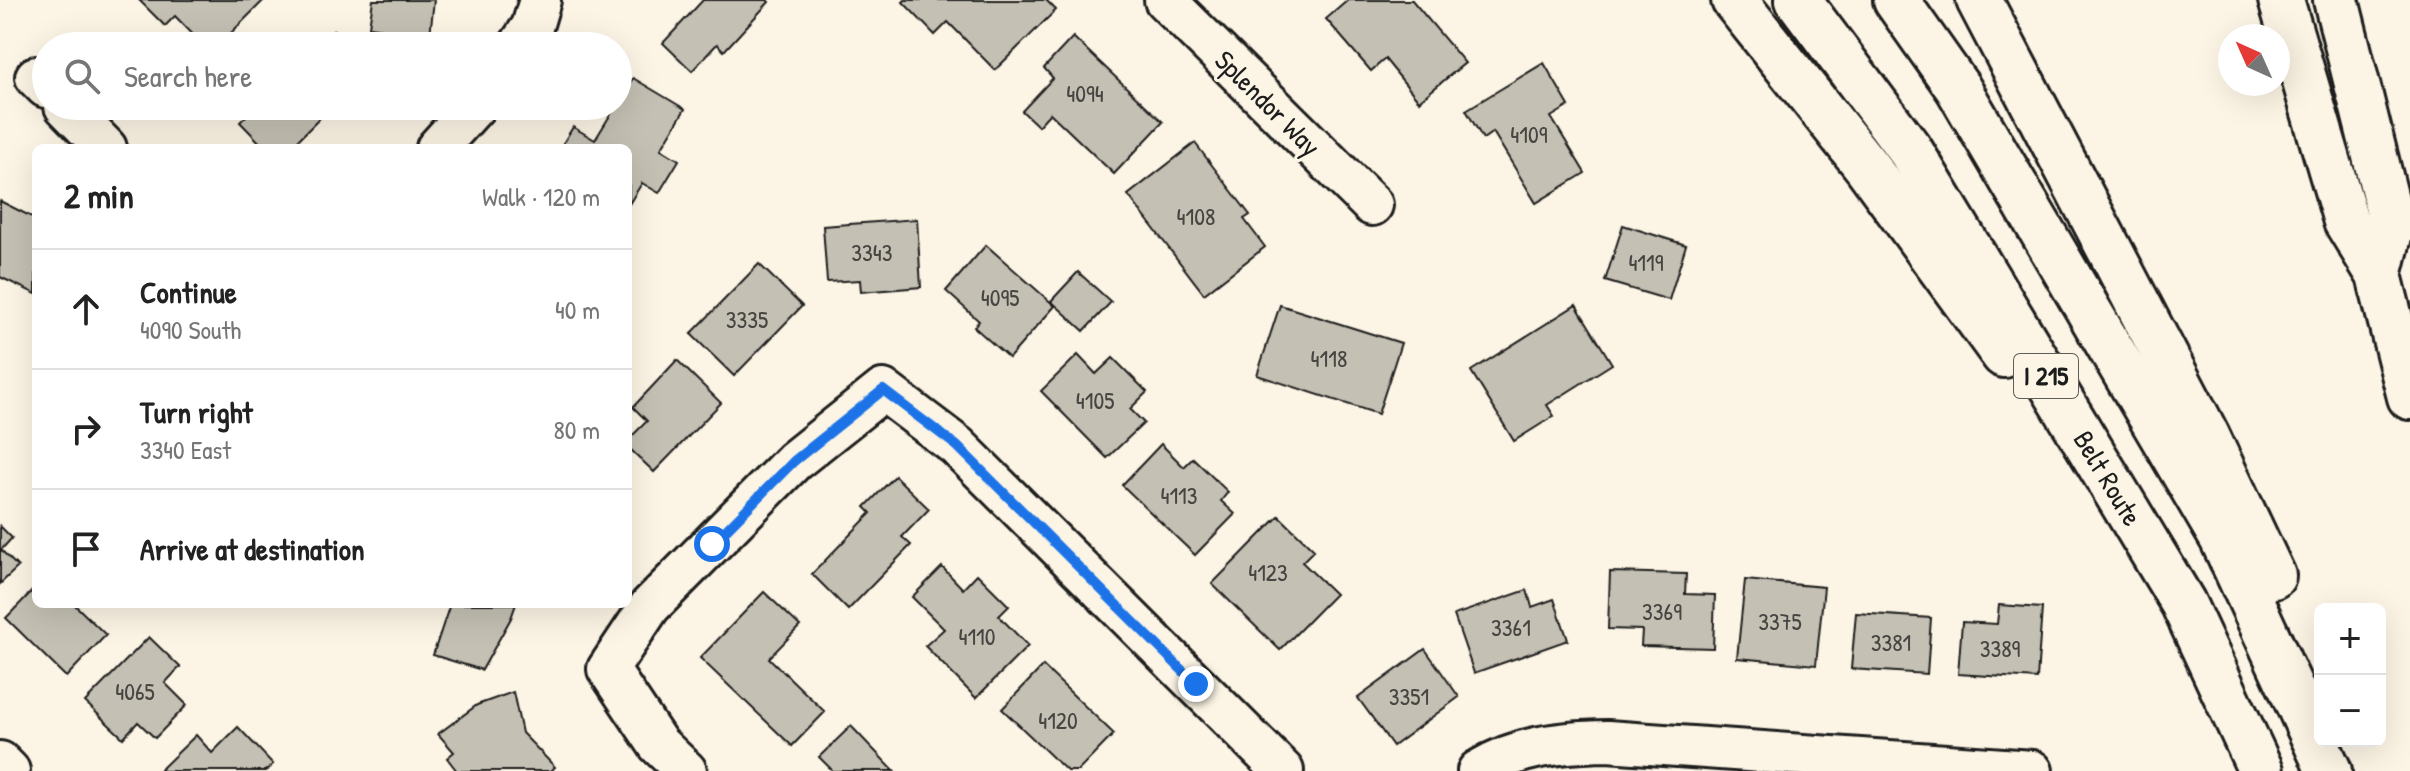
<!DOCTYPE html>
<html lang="en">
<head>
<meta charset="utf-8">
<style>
	:root { --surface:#fff; --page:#f2f2f2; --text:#222; --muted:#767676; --line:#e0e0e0 }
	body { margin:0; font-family:"Patrick Hand",sans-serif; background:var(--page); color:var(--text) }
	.controls { position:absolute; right:24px; bottom:24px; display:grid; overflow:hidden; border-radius:12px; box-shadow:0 8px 32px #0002 }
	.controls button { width:72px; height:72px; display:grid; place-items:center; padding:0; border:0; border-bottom:2px solid var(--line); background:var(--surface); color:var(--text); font:40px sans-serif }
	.compass { position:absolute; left:2218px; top:24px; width:72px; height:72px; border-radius:50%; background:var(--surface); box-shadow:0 8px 32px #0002; rotate:315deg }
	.stop { position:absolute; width:24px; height:24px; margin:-18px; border:6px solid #1a73e8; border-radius:50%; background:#fff }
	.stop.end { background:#1a73e8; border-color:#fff; box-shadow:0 2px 8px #0008 }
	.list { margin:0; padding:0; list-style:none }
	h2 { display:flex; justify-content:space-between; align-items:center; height:104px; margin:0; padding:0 32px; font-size:34px }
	h2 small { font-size:26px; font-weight:400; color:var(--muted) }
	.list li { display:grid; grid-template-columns:52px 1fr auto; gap:24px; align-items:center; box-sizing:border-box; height:120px; padding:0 32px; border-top:2px solid var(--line) }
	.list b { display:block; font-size:30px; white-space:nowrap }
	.list p { margin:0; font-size:26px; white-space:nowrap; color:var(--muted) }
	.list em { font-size:26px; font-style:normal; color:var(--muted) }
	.icon { flex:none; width:44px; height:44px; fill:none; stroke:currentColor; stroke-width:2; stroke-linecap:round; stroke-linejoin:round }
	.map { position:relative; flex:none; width:2410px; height:771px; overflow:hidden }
	.search { position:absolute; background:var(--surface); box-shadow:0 8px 32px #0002; left:32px; top:32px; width:600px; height:88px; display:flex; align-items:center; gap:20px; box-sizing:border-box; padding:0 28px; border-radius:44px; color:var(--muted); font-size:30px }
	.panel { position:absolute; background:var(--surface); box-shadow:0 8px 32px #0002; left:32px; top:144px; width:600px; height:464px; border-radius:12px }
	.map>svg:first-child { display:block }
	.building { fill:#c4c0b3; stroke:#1c1c1c; stroke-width:2 }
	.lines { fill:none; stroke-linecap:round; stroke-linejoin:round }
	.minor-casing { stroke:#1c1c1c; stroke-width:46 }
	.secondary-casing { stroke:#1c1c1c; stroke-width:50 }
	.motorway-casing { stroke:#1c1c1c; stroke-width:50 }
	.minor { stroke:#fcf5e5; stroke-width:40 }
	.secondary { stroke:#fcf5e5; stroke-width:44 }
	.motorway { stroke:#fcf5e5; stroke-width:44 }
	.route { stroke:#1a73e8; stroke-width:10 }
	.labels { text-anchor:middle; stroke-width:6; stroke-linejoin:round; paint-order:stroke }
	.number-label { font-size:24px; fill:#464542 }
	.shield { fill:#fcf5e5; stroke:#5f5d58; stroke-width:2 }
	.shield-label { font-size:26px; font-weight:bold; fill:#1c1c1c }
	.street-label { font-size:28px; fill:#1c1c1c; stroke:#fcf5e5 }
</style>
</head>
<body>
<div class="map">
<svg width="2410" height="771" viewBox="0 0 2410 771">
	<rect width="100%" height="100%" fill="#fcf5e5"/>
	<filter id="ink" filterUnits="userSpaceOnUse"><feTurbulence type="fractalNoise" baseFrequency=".0125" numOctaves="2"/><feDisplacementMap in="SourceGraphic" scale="16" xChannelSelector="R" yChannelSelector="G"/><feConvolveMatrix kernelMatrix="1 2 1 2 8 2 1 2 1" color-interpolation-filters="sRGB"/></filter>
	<g filter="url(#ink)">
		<!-- building -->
		<g class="building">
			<path d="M139 0H264L218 46H204L175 16 165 26Z"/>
			<path d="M373 0H434L430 35 369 27Z"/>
			<path d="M703 0H767L769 2 724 51 717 44 692 71 663 43Z"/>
			<path d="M905 0H1046L1056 10 995 70 948 22 935 35 903 2Z"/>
			<path d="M1348 0H1412L1465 63 1419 101 1385 59 1371 71 1326 19Z"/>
			<path d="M334 30 350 46H318Z"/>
			<path d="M1073 37 1163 122 1114 174 1050 113 1038 126 1022 111 1053 78 1044 68Z"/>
			<path d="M1544 63 1569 106 1551 117 1585 173 1536 203 1493 132 1483 139 1466 110Z"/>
			<path d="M633 78 685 109 661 149 679 160 659 193 642 183 629 204 628 148H560L573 127 595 140Z"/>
			<path d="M256 106H332L290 148H265L240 122Z"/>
			<path d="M1195 143 1250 215 1244 219 1265 247 1204 294 1128 195Z"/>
			<path d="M0 201 36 219V294L0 277Z"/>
			<path d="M917 219 921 287 861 292 860 280 827 282 823 226Z"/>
			<path d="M1623 225 1686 245 1669 300 1605 281Z"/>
			<path d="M986 245 1055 306 1009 358 974 327 979 321 946 291Z"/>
			<path d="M759 264 802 306 734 376 691 334Z"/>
			<path d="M1078 272 1111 302 1084 331 1051 301Z"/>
			<path d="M1280 305 1401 343 1378 414 1257 375Z"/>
			<path d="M1576 305 1612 364 1547 405 1554 416 1514 441 1471 371Z"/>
			<path d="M1078 355 1096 374 1113 358 1147 392 1130 409 1144 423 1107 458 1041 391Z"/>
			<path d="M677 360 721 403 654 472 628 447V440L647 421 633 407Z"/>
			<path d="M1161 444 1184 467 1193 458 1228 492 1221 501 1235 514 1195 555 1122 485Z"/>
			<path d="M895 476 929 509 902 537 911 545 848 610 812 574 871 513 865 507Z"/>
			<path d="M1279 516 1314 550 1302 562 1335 594 1280 650 1212 584Z"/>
			<path d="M0 526 12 538 1 550 18 567 0 584Z"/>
			<path d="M942 567 963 589 977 574 1009 606 999 616 1028 646 976 698 925 646 944 629 912 597Z"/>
			<path d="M1610 572 1686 574 1685 594 1715 595 1713 648 1641 646 1642 630 1608 629Z"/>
			<path d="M1745 580 1824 587 1816 665 1737 658Z"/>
			<path d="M36 587V604H74L106 635 66 677 6 618Z"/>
			<path d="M1527 590 1532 607 1554 599 1568 640 1474 673 1454 615Z"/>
			<path d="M764 592 800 626 769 658 825 712 792 746 700 658Z"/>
			<path d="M450 604H516L511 618 482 670 433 655Z"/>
			<path d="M1999 605 2042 608 2037 679 1958 674 1962 622 1997 624Z"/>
			<path d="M1856 613 1931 618 1927 674 1851 669Z"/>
			<path d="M149 637 180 667 165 683 187 705 155 738 138 722 123 738 85 702Z"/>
			<path d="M1425 649 1459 697 1393 746 1358 698Z"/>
			<path d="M1043 666 1114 734 1078 771H1067L1002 709Z"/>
			<path d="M513 692 522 733 555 767 551 771H457L447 758 454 752 438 734 477 705Z"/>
			<path d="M851 726 894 771H833L819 757Z"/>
			<path d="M238 727 273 764 266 771H159L196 735 212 753Z"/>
		</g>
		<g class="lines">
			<defs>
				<g id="minor">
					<path d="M1165 0 1372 205"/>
					<path d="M519 46 532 27 540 0"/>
					<path d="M36 77 46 87"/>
					<path d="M65 106 106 148"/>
					<path d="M437 148 475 106"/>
					<path d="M0 762 9 771"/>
					<path d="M686 771 658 744 608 669 650 606 794 461 883 390 957 446 1283 771"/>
					<path d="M1478 771C1518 746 1561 742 1607 741L2032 771"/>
				</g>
				<g id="secondary">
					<path d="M2281 0 2346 221 2379 275 2410 397"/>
					<path d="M2336 0 2392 224 2379 275"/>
				</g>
				<g id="motorway">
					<path d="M1734 0 1867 167 2004 355"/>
					<path d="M1798 0 1910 150 2183 603 2261 771"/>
					<path d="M1896 0 1958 88 2222 538 2329 771"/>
					<path d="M1979 0 2206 434 2273 576"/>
				</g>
			</defs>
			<!-- minor casing -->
			<use href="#minor" class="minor-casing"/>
			<!-- secondary casing -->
			<use href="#secondary" class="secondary-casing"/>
			<!-- motorway casing -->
			<use href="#motorway" class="motorway-casing"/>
			<!-- minor -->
			<use href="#minor" class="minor"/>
			<!-- secondary -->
			<use href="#secondary" class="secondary"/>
			<!-- motorway -->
			<use href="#motorway" class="motorway"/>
		</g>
	</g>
	<g class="lines" filter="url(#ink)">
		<!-- route -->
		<path class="route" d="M712 544 794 461 883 390 957 446 1196 684"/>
	</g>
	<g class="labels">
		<!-- number labels -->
		<g class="number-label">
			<text x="1085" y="102">4094</text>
			<text x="1529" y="143">4109</text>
			<text x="1196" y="225">4108</text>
			<text x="872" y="261">3343</text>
			<text x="1646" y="271">4119</text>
			<text x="1000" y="306">4095</text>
			<text x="747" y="328">3335</text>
			<text x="1329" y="367">4118</text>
			<text x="1095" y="409">4105</text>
			<text x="1179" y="504">4113</text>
			<text x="1268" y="581">4123</text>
			<text x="1662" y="620">3369</text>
			<text x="1780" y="630">3375</text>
			<text x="1511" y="636">3361</text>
			<text x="977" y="645">4110</text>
			<text x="1891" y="651">3381</text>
			<text x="2000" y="657">3389</text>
			<text x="135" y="700">4065</text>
			<text x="1409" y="705">3351</text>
			<text x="1058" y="729">4120</text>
		</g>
		<!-- shield labels -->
		<rect class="shield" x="2014" y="354" width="64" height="44" rx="6"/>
		<g class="shield-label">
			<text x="2046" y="385">I 215</text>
		</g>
		<!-- street labels -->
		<g class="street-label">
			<text transform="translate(1268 103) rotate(45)" y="10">Splendor Way</text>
			<text transform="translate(2108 478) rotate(59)" y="10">Belt Route</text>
		</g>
	</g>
</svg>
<div class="controls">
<button>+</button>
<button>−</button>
</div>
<svg class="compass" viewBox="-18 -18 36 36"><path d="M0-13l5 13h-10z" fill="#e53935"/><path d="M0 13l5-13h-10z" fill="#767676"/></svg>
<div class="stop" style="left:712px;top:544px"></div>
<div class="stop end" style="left:1196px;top:684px"></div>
<div class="search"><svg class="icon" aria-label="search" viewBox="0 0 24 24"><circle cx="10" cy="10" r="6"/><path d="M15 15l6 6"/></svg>Search here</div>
<section class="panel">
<h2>2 min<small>Walk · 120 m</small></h2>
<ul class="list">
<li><svg class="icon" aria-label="ahead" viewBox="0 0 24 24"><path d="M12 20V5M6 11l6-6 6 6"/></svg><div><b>Continue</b><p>4090 South</p></div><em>40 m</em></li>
<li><svg class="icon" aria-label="right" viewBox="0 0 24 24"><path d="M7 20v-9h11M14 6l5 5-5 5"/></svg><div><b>Turn right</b><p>3340 East</p></div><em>80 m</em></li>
<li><svg class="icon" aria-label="arrive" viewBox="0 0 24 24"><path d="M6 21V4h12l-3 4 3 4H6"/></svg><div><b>Arrive at destination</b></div></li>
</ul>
</section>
</div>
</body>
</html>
